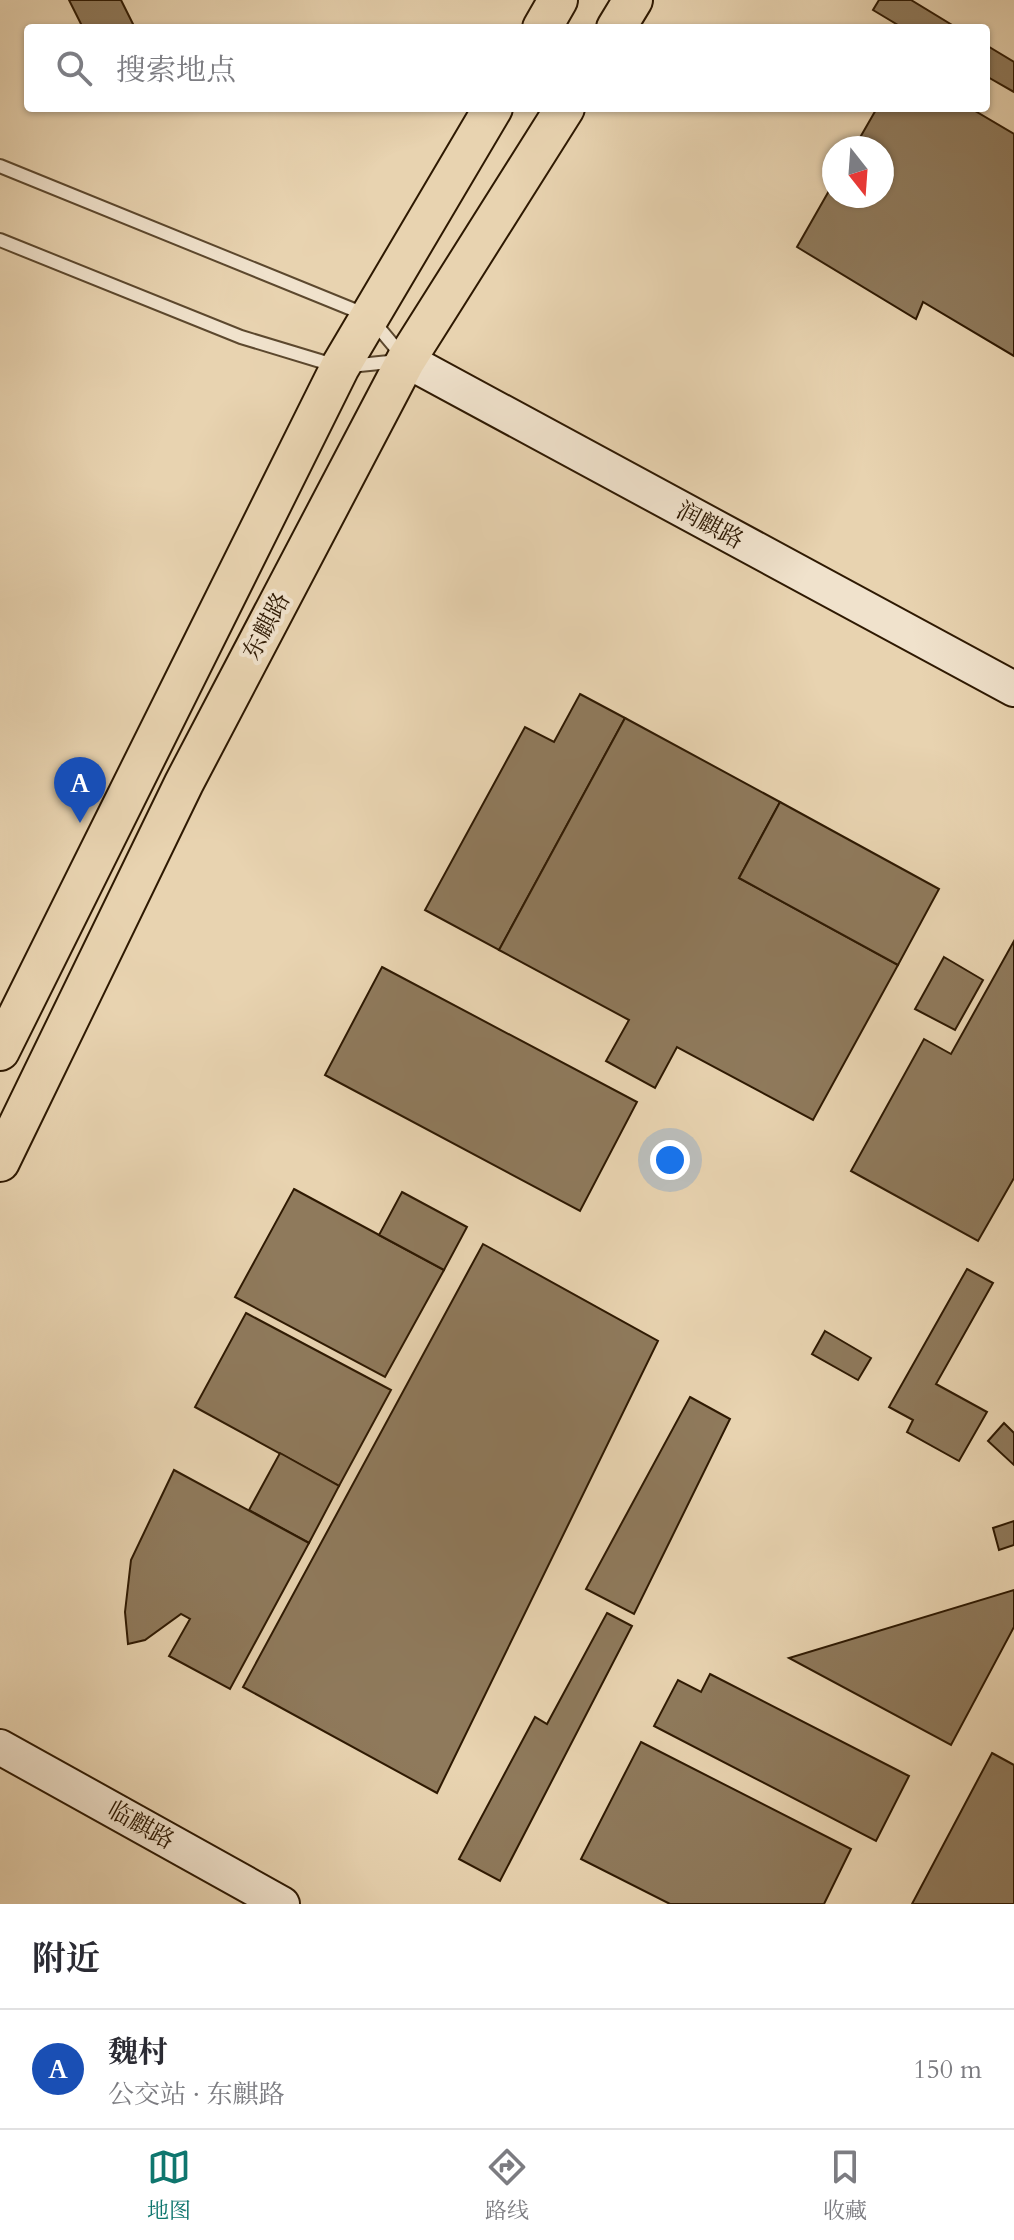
<!DOCTYPE html>
<html lang="zh">
<head>
<meta charset="utf-8">
<style>
	:root { --surface:#fff; --page:#f2f2f3; --text:#2b2b33; --muted:#7c7c81; --line:#e1e1e2; --accent:#0f766e }
	body { margin:0; font-family:Cardo,"Noto Serif SC",serif; background:var(--page); color:var(--text) }
	.compass { position:absolute; left:822px; top:136px; width:72px; height:72px; border-radius:50%; background:var(--surface); box-shadow:0 2px 6px #0004; rotate:163deg }
	.you { position:absolute; left:670px; top:1160px; width:28px; height:28px; margin:-20px; border:6px solid #fff; border-radius:50%; background:#1a73e8; box-shadow:0 0 0 12px #1a73e833 }
	.badge { display:grid; place-items:center; width:52px; height:52px; border-radius:50%; background:var(--accent); color:#fff; font-size:26px; font-weight:700 }
	.pin { position:absolute; translate:-50% -66px; filter:drop-shadow(0 2px 4px #0008) }
	.pin::after { content:''; position:absolute; top:42px; width:28px; height:24px; background:inherit; clip-path:polygon(0 0,100% 0,50% 100%) }
	.list { margin:0; padding:0; list-style:none }
	h2 { display:flex; justify-content:space-between; align-items:center; height:104px; margin:0; padding:0 32px; font-size:34px }
	h2 small { font-size:26px; font-weight:400; color:var(--muted) }
	.list li { display:grid; grid-template-columns:52px 1fr auto; gap:24px; align-items:center; box-sizing:border-box; height:120px; padding:0 32px; border-top:2px solid var(--line) }
	.list b { display:block; font-size:30px; white-space:nowrap }
	.list p { margin:0; font-size:26px; white-space:nowrap; color:var(--muted) }
	.list em { font-size:26px; font-style:normal; color:var(--muted) }
	.icon { flex:none; width:44px; height:44px; fill:none; stroke:currentColor; stroke-width:2; stroke-linecap:round; stroke-linejoin:round }
	.map { position:relative; flex:none; width:1014px; height:1904px; overflow:hidden }
	.search { position:absolute; background:var(--surface); box-shadow:0 2px 6px #0004; left:24px; right:24px; top:24px; height:88px; display:flex; align-items:center; gap:20px; box-sizing:border-box; padding:0 28px; border-radius:8px; color:var(--muted); font-size:30px }
	.sheet { height:224px; background:var(--surface) }
	nav { display:flex; justify-content:space-around; align-items:center; box-sizing:border-box; height:112px; border-top:2px solid var(--line); background:var(--surface); font-size:22px; color:var(--muted) }
	nav a { display:grid; justify-items:center; gap:4px }
	nav .on { color:var(--accent) }
	.map>svg:first-child { display:block }
	.building { fill:#8f7a5c; stroke:#2e1902; stroke-width:2 }
	.lines { fill:none; stroke-linecap:round; stroke-linejoin:round }
	.lane-casing { stroke:#5c482e; stroke-width:16 }
	.secondary-casing { stroke:#2e1902; stroke-width:38 }
	.primary-casing { stroke:#2e1902; stroke-width:42 }
	.lane { stroke:#f0e2cc; stroke-width:12 }
	.secondary { stroke:#f0e2cc; stroke-width:34 }
	.primary { stroke:#e8d3b0; stroke-width:38 }
	.labels { text-anchor:middle; stroke-width:8; stroke-linejoin:round; paint-order:stroke }
	.street-label { font-size:24px; fill:#2e1902; stroke:#f0e2cc }
</style>
</head>
<body>
<div class="map">
<svg width="1014" height="1904" viewBox="0 0 1014 1904">
	<rect width="100%" height="100%" fill="#e8d3b0"/>
	<filter id="stains"><feTurbulence type="fractalNoise" baseFrequency=".0025" numOctaves="4"/><feColorMatrix values="0 0 0 0 .2 0 0 0 0 .09 0 0 0 0 .02 0 0 0 .5 -.17"/></filter>
	<radialGradient id="worn" r=".72"><stop offset=".6" stop-color="#630" stop-opacity="0"/><stop offset="1" stop-color="#630" stop-opacity=".3"/></radialGradient>
	<!-- building -->
	<g class="building">
		<path d="M69 0H121L135 28H83Z"/>
		<path d="M879 0H911L957 28H903L873 10Z"/>
		<path d="M986 45 1014 62V92L986 76Z"/>
		<path d="M877 108H970L1014 134V356L923 302 916 319 797 247 834 182V196H882V148H854Z"/>
		<path d="M580 694 625 718 499 950 425 910 525 727 554 742Z"/>
		<path d="M625 718 780 802 739 878 898 965 813 1120 677 1047 655 1088 606 1061 629 1020 499 950Z"/>
		<path d="M780 802 939 889 898 965 739 878Z"/>
		<path d="M1014 941V1178L978 1241 851 1171 924 1039 951 1054Z"/>
		<path d="M944 957 983 980 955 1030 915 1009Z"/>
		<path d="M382 967 637 1102 580 1211 325 1075Z"/>
		<path d="M294 1189 444 1270 385 1377 235 1297Z"/>
		<path d="M402 1192 467 1227 444 1270 379 1235Z"/>
		<path d="M483 1244 658 1341 437 1793 243 1687Z"/>
		<path d="M967 1269 993 1283 936 1384 987 1412 959 1461 907 1432 913 1420 889 1407Z"/>
		<path d="M246 1313 391 1390 339 1486 195 1407Z"/>
		<path d="M825 1331 871 1358 858 1380 812 1354Z"/>
		<path d="M690 1397 730 1419 634 1614 586 1589Z"/>
		<path d="M1004 1423 1014 1433V1465L988 1441Z"/>
		<path d="M280 1453 339 1486 309 1543 249 1510Z"/>
		<path d="M174 1470 309 1543 230 1689 169 1656 190 1619 181 1614 145 1640 128 1644 125 1612 131 1560Z"/>
		<path d="M1014 1521V1545L999 1550 993 1528Z"/>
		<path d="M1014 1590V1627L951 1745 789 1658Z"/>
		<path d="M607 1613 632 1626 500 1881 459 1859 535 1717 547 1724Z"/>
		<path d="M710 1674 909 1776 876 1841 654 1726 678 1680 701 1692Z"/>
		<path d="M641 1742 851 1849 824 1904H670L581 1859Z"/>
		<path d="M992 1753 1014 1765V1904H912Z"/>
	</g>
	<g class="lines">
		<defs>
			<g id="lane">
				<path d="M0 166 369 316 404 358"/>
				<path d="M0 240 241 337 340 367 399 361"/>
			</g>
			<g id="secondary">
				<path d="M406 360 1014 689"/>
				<path d="M0 1747 282 1904"/>
			</g>
			<g id="primary">
				<path d="M542 28 558 0"/>
				<path d="M616 28 633 0"/>
				<path d="M0 1051 340 367 493 108"/>
				<path d="M0 1162 184 783 406 360 565 108"/>
			</g>
		</defs>
		<!-- lane casing -->
		<use href="#lane" class="lane-casing"/>
		<!-- secondary casing -->
		<use href="#secondary" class="secondary-casing"/>
		<!-- primary casing -->
		<use href="#primary" class="primary-casing"/>
		<!-- lane -->
		<use href="#lane" class="lane"/>
		<!-- secondary -->
		<use href="#secondary" class="secondary"/>
		<!-- primary -->
		<use href="#primary" class="primary"/>
	</g>
	<g class="labels">
		<!-- street labels -->
		<g class="street-label">
			<text transform="translate(710 525) rotate(28)" y="8">润麒路</text>
			<text transform="translate(266 626) rotate(-62)" y="8">东麒路</text>
			<text transform="translate(141 1825) rotate(29)" y="8">临麒路</text>
		</g>
	</g>
	<rect width="100%" height="100%" filter="url(#stains)"/>
	<rect width="100%" height="100%" fill="url(#worn)"/>
</svg>
<svg class="compass" viewBox="-18 -18 36 36"><path d="M0-13l5 13h-10z" fill="#e53935"/><path d="M0 13l5-13h-10z" fill="#7c7c81"/></svg>
<div class="you"></div>
<div class="pin badge" style="left:80px;top:823px;background:#1a4fb4">A</div>
<div class="search"><svg class="icon" aria-label="search" viewBox="0 0 24 24"><circle cx="10" cy="10" r="6"/><path d="M15 15l6 6"/></svg>搜索地点</div>
</div>
<section class="sheet">
<h2>附近<small></small></h2>
<ul class="list">
<li><span class="badge" style="background:#1a4fb4">A</span><div><b>魏村</b><p>公交站 · 东麒路</p></div><em>150 m</em></li>
</ul>
</section>
<nav>
<a class="on"><svg class="icon" aria-label="map" viewBox="0 0 24 24"><path d="M3 6l6-2 6 2 6-2v14l-6 2-6-2-6 2zM9 4v14M15 6v14"/></svg>地图</a>
<a><svg class="icon" aria-label="directions" viewBox="0 0 24 24"><path d="M12 3l9 9-9 9-9-9zM9 14v-3h6M13 9l2 2-2 2"/></svg>路线</a>
<a><svg class="icon" aria-label="saved" viewBox="0 0 24 24"><path d="M7 4h10v16l-5-4-5 4z"/></svg>收藏</a>
</nav>
</body>
</html>
